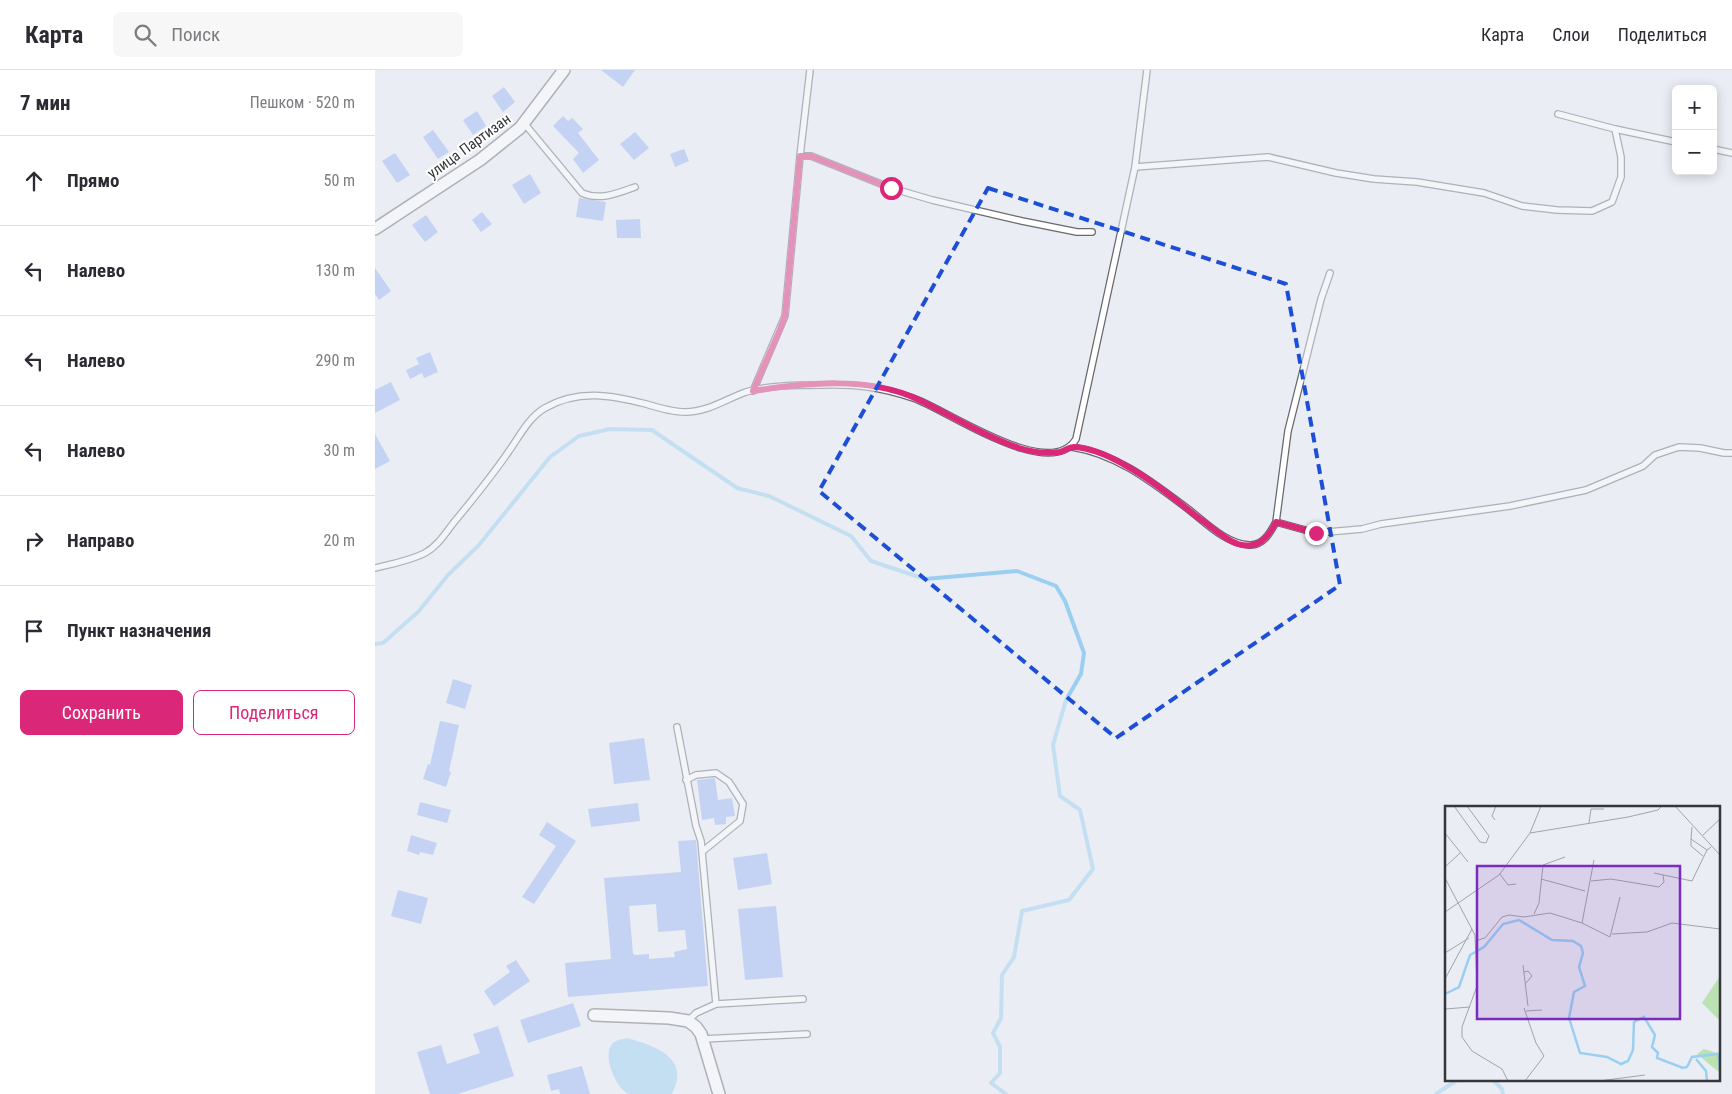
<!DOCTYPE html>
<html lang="ru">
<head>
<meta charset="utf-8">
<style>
	:root { --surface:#fff; --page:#f7f7f7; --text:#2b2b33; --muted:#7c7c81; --line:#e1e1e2; --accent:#db2777 }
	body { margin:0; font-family:"Roboto Condensed",sans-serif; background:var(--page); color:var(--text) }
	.controls { position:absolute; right:15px; top:15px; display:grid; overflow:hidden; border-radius:8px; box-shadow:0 2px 12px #0003 }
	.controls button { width:45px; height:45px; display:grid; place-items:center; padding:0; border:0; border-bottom:1px solid var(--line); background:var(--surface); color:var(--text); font:25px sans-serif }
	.stop { position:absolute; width:15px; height:15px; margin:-11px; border:4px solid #db2777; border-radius:50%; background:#fff }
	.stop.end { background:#db2777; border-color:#fff; box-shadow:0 1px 5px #0008 }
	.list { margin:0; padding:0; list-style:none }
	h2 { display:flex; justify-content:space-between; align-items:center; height:65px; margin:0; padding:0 20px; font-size:21px }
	h2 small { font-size:16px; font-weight:400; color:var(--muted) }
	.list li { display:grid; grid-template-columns:32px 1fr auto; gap:15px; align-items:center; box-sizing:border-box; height:90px; padding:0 20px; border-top:1px solid var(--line) }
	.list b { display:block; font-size:19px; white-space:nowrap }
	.list em { font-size:16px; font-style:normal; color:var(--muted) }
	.actions { display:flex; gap:10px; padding:15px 20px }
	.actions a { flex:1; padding:11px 0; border:1px solid var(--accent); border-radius:8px; text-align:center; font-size:18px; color:var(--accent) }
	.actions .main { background:var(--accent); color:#fff }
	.icon { flex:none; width:28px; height:28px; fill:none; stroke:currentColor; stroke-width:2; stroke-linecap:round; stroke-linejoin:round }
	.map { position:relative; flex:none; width:1357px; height:1024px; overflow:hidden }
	header { display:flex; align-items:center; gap:30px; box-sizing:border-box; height:70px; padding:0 25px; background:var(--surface); border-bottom:1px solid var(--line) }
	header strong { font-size:24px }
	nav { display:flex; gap:28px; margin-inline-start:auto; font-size:18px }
	.search { width:350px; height:45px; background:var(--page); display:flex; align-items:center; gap:12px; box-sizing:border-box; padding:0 18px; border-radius:8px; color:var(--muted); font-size:19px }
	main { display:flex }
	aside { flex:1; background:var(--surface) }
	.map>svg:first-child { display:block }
	.water { fill:#9acff1 }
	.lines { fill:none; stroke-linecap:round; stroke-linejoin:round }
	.stream { stroke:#9acff1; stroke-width:4 }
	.building { fill:#98b4f5; fill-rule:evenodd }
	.service-casing { stroke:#66696e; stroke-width:8 }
	.minor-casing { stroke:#66696e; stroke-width:14 }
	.service { stroke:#fff; stroke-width:5.5 }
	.minor { stroke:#fff; stroke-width:11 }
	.route { stroke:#db2777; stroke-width:6 }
	.marked { fill:none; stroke:#1d4ed8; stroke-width:4; stroke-dasharray:10 6; stroke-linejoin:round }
	.labels { text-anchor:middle; stroke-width:4; stroke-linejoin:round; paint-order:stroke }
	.street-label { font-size:15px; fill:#353639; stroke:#fff }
	.inset-river { fill:none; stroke:#9acff1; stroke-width:2.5 }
	.inset-road { fill:none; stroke:#a2a4a9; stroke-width:1 }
	.view { fill:#7b2cbf; fill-opacity:0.15; stroke:#7b2cbf; stroke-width:2.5 }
	.inset-edge { fill:none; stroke:#353639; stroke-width:2.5 }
</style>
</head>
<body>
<header>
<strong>Карта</strong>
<div class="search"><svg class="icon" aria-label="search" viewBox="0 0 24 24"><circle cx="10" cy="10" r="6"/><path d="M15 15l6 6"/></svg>Поиск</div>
<nav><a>Карта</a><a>Слои</a><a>Поделиться</a></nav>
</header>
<main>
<aside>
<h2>7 мин<small>Пешком · 520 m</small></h2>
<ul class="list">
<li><svg class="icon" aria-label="ahead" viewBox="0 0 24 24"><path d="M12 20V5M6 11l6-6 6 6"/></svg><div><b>Прямо</b></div><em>50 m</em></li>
<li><svg class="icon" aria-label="left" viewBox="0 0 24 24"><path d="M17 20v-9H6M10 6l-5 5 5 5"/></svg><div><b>Налево</b></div><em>130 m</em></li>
<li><svg class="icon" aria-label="left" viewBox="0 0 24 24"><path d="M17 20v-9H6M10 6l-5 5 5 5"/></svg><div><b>Налево</b></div><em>290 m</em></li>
<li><svg class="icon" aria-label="left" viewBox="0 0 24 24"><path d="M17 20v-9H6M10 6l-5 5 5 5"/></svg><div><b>Налево</b></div><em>30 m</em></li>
<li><svg class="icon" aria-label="right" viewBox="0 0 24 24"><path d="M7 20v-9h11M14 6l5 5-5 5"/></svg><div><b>Направо</b></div><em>20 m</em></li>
<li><svg class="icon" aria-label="arrive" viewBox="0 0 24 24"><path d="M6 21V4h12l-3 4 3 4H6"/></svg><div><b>Пункт назначения</b></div></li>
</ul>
<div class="actions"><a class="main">Сохранить</a><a>Поделиться</a></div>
</aside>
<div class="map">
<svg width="1357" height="1024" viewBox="0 0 1357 1024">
	<rect width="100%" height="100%" fill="#eaedf3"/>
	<!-- water -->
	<path class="water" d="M252 968C281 976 316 988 297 1024 287 1024 262 1024 254 1024 241 1019 226 984 238 973 241 970 248 969 252 968Z"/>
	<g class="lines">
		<!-- stream -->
		<g class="stream">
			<path d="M0 574 8 573 43 542 73 505 104 475 175 387 204 366 235 359 277 360 362 418 394 426 476 466 496 491 550 509 642 501 681 516 690 531 709 583 706 604 691 630 678 675 685 726 705 740 718 799 694 830 647 841 639 887 627 905 626 948 618 963 625 977V1003L616 1013 631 1024"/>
			<path d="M1118 1010 1127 1019 1128 1024"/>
			<path d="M1061 1024 1082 1010"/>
		</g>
	</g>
	<!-- building -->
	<g class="building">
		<path d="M226 0H260L248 17Z"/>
		<path d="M129 17 140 32 128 42 117 26Z"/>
		<path d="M102 41 111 56 98 65 88 50Z"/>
		<path d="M188 46 193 51 197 48 208 59 203 63 224 90 208 103 198 89 204 83 178 56Z"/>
		<path d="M58 60 74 82 63 89 48 67Z"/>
		<path d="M260 62 274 78 259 90 245 74Z"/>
		<path d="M309 79 314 91 300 97 295 84Z"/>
		<path d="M20 83 35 105 22 113 7 91Z"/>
		<path d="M155 104 166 123 149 134 137 115Z"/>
		<path d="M204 128 231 132 228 151 201 147Z"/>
		<path d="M107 142 117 154 106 162 97 150Z"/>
		<path d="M51 145 63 162 50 172 37 155Z"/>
		<path d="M265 149 266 168H242L241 150Z"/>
		<path d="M0 198 16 221 4 230 0 224Z"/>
		<path d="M55 282 63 302 49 308 47 303 35 309 31 300 44 294 41 288Z"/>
		<path d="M16 312 25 330 0 343V320Z"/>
		<path d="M0 364 15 391 0 399Z"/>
		<path d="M78 609 97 615 90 639 71 633Z"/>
		<path d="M65 651 84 655 74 701 76 702 71 717 48 709 53 694 55 695Z"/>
		<path d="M269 668 275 710 239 714 234 673Z"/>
		<path d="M340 708 343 730 357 728 360 746 351 747V754L340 755 339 748 327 750 322 710Z"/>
		<path d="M45 732 76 740 72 753 42 745Z"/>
		<path d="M263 733 265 751 216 757 213 739Z"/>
		<path d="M172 752 201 771 159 834 147 827 181 776 164 765Z"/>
		<path d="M36 765 62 773 58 785 45 782 44 785 32 781Z"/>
		<path d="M321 770 333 916 193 927 190 893 236 889 229 808 306 802 303 771ZM281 834 283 862 310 860 312 879 299 882 300 887 274 889V884L260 885 258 884 254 836Z"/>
		<path d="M392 783 397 814 363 820 358 788Z"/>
		<path d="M23 820 53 828 46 854 16 846Z"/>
		<path d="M401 836 408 907 370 910 363 839Z"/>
		<path d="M141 890 155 911 119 936 109 921 135 902 131 896Z"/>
		<path d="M198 933 206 956 153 973 145 950Z"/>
		<path d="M123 956 139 1006 83 1024H55L42 982 66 975 72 994 105 983 98 964Z"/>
		<path d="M207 996 215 1024H185L184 1019 176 1021 172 1005Z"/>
	</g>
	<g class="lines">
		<defs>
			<g id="service">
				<path d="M1183 44 1240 59 1301 72"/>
				<path d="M149 53 207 123C225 131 243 123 260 117"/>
				<path d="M1338 79 1357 83"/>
				<path d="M425 86H436L516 118 557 130 647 151 702 162H717"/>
				<path d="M760 97 893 87 961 103 999 109 1042 112 1109 123 1147 136 1182 140 1217 141 1237 132 1246 107V87L1240 59"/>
				<path d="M378 321 410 246 425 86 435 0"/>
				<path d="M697 377C742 384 777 412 813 439 830 452 851 474 874 475 888 476 895 463 901 452L913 361 946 229 955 203"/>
				<path d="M901 452 941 463 987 459 1006 454 1135 436 1211 420 1268 396 1280 385 1304 377 1325 378 1349 383H1357"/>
				<path d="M0 498C17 494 34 491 50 483 63 476 71 462 80 451 99 428 117 406 134 381 144 367 154 347 170 338 203 319 236 325 271 334 284 338 297 342 310 342 333 342 351 329 371 322 394 315 423 315 447 315 480 314 506 317 538 328 571 339 675 413 701 369L760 97 772 0"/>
				<path d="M302 657 321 756 326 771 341 934"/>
				<path d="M311 710 321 705 341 703 354 712 368 734 365 751 328 781"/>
				<path d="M313 951 321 943 341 934 428 929"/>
				<path d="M328 969 432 964"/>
			</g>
			<g id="minor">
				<path d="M0 159 105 90 145 58 189 0"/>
				<path d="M219 945 294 948 313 951 321 957 326 964 344 1024"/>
			</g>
		</defs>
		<!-- service casing -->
		<use href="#service" class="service-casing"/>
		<!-- minor casing -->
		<use href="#minor" class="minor-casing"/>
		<!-- service -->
		<use href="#service" class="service"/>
		<!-- minor -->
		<use href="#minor" class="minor"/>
	</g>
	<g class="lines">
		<!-- route -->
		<path class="route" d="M516 118 436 86H425L410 246 404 262 378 321C430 313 493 306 542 329 576 345 608 366 644 378 657 382 672 384 685 382 690 381 694 377 699 377 716 378 734 386 748 394 776 409 801 430 825 449 837 457 849 469 863 474 883 480 893 468 901 452L941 463"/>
	</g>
	<!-- marked area -->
	<path d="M0 0H1357V1024H0ZM613 118 911 214 965 515 741 668 444 421Z" fill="#eaedf3" fill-opacity=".55" fill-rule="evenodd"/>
	<path class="marked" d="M613 118 911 214 965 515 741 668 444 421Z"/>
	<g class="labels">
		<!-- street labels -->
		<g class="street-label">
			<text transform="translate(94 76) rotate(-36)" y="5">улица Партизан</text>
		</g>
	</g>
	<!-- overview -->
	<g transform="translate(1070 736)">
		<rect width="275" height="275" fill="#eaedf3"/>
		<path d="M275 170V215L257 197ZM259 243 275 248V267L252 248Z" fill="#bbe2b2"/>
		<path class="inset-river" d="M0 188 14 181 25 149 39 141 58 118 74 114 107 134 128 135 136 140 138 147 134 161 140 180 129 186 124 212 135 247 162 251 176 258 183 255 188 244 189 216 199 211 210 229 207 241 213 247 212 252 238 262 242 261 247 251 273 248 275 263M251 253 261 265 262 275"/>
		<path class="inset-road" d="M9 0 35 36 41 37 44 30 22 0M230 0 275 49M50 14 47 10 51 0M144 17 146 3H159M247 21 246 33 262 44 266 41M0 27 23 56M85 27 183 11 213 4 217 0M258 29 275 13M246 33V40L258 50M0 61 15 47M209 67 247 75 262 44M55 68 63 79 71 78M0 72 30 129 32 180 17 221V231L27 245 57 263 63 275M96 73 140 85M146 75 166 73 214 81 219 76 218 69M0 106 54 69 85 27 96 0M89 108 94 97 98 59 120 51M137 117 165 131 175 91M167 128 202 126 227 117 275 123M30 135 40 132 57 111 64 109 79 111 105 107 137 117 149 54M0 147 24 132M78 159 83 200M79 166 83 165 87 170 81 177M0 173 27 123M79 202 91 237 99 250 80 275M0 203 25 201M81 205 97 204M154 275 200 269"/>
		<path class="view" d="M32 60H235V213H32Z"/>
		<rect width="275" height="275" class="inset-edge"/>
	</g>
</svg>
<div class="controls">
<button>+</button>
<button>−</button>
</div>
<div class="stop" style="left:516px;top:118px"></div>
<div class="stop end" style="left:941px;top:463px"></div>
</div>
</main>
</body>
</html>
